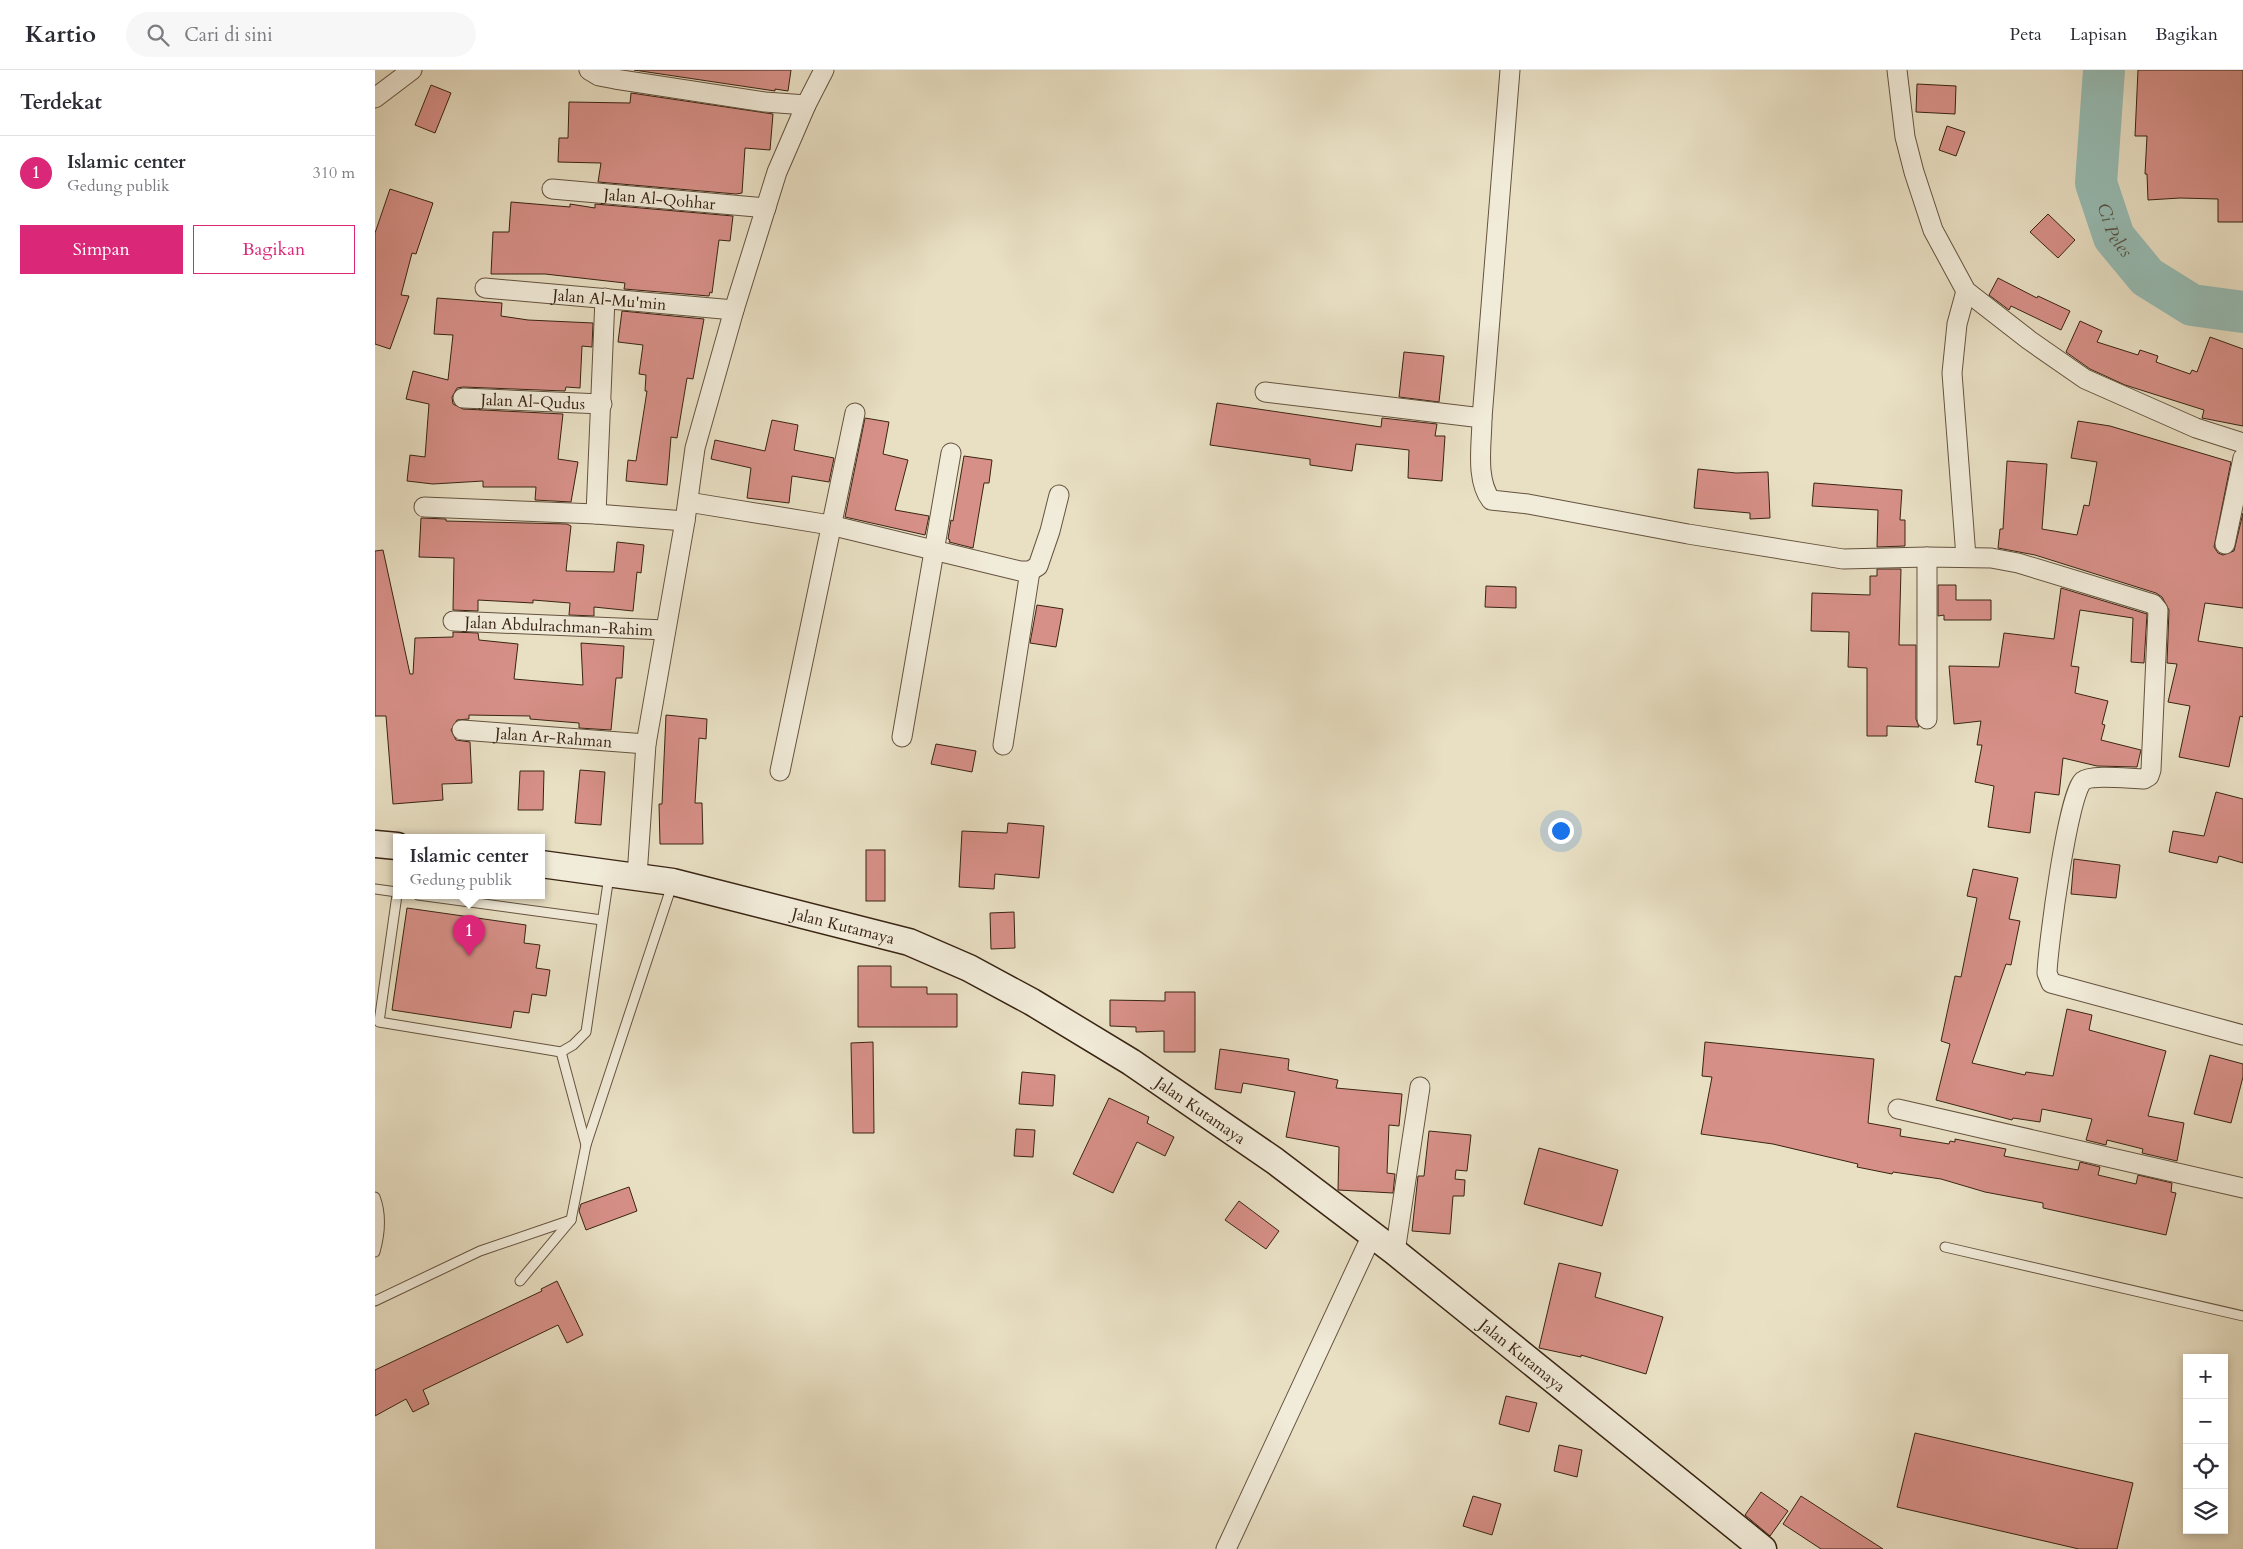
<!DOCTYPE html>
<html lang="id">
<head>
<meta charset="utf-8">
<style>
	:root { --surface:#fff; --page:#f7f7f7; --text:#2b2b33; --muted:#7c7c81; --line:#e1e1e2; --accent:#db2777 }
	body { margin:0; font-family:Cardo,serif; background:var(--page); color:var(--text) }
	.controls { position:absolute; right:15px; bottom:15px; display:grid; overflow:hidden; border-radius:0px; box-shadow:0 2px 8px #0003 }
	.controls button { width:45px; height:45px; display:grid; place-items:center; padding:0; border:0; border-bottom:1px solid var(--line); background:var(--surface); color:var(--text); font:25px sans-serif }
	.you { position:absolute; left:1185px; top:760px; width:18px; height:18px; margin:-12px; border:4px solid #fff; border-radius:50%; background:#1a73e8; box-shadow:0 0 0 8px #1a73e833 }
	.badge { display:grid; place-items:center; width:32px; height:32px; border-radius:50%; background:var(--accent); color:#fff; font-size:16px; font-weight:700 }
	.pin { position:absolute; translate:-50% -41px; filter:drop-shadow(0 1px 2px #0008) }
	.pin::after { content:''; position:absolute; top:26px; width:18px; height:15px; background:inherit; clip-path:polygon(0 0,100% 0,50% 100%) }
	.popup { position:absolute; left:18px; top:764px; width:152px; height:65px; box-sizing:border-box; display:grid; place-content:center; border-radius:0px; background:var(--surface); filter:drop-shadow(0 1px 4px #0005); font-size:16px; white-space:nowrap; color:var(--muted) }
	.popup b { font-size:19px; color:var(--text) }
	.popup::after { content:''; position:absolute; left:50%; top:100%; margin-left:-10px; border:10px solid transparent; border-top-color:var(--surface) }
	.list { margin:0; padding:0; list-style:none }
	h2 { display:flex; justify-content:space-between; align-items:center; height:65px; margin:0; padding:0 20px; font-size:21px }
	h2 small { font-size:16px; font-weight:400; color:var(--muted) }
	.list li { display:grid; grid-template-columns:32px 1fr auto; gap:15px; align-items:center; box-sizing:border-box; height:75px; padding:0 20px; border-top:1px solid var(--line) }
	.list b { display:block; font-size:19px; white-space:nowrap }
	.list p { margin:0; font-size:16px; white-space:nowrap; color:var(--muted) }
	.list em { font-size:16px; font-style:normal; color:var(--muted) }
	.actions { display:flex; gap:10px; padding:15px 20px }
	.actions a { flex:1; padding:11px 0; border:1px solid var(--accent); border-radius:0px; text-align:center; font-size:18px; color:var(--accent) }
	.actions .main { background:var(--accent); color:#fff }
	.icon { flex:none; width:28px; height:28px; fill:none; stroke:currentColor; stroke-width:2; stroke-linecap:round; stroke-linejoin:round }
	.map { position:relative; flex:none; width:1868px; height:1479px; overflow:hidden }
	header { display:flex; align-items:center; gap:30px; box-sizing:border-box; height:70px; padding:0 25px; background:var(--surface); border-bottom:1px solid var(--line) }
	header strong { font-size:24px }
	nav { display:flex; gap:28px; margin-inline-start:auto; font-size:18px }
	.search { width:350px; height:45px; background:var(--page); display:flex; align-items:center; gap:12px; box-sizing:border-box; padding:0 18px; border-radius:28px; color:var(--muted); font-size:19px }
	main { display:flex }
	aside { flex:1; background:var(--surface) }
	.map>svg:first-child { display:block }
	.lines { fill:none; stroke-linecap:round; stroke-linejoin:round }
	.river { stroke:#97bdb5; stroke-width:42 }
	.building { fill:#d79088; stroke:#392413 }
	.service-casing { stroke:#65533f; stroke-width:11 }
	.minor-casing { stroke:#65533f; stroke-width:21 }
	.secondary-casing { stroke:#392413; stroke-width:29 }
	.service { stroke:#f1ebd9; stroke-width:9 }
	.minor { stroke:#f1ebd9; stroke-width:19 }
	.secondary { stroke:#f1ebd9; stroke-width:26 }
	.labels { text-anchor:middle; stroke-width:4; stroke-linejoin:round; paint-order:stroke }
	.street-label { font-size:16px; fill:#392413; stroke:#f1ebd9 }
	.water-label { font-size:18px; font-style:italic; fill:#555244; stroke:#f1ebd9 }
</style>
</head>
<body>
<header>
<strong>Kartio</strong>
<div class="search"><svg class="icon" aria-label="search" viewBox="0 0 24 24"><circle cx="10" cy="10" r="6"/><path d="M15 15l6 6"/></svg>Cari di sini</div>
<nav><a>Peta</a><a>Lapisan</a><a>Bagikan</a></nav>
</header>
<main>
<aside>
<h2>Terdekat<small></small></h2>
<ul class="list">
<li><span class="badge">1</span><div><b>Islamic center</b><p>Gedung publik</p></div><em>310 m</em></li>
</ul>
<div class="actions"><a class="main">Simpan</a><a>Bagikan</a></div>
</aside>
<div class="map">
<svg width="1868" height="1479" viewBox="0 0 1868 1479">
	<rect width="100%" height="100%" fill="#e9e0c4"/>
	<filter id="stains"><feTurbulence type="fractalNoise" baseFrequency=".004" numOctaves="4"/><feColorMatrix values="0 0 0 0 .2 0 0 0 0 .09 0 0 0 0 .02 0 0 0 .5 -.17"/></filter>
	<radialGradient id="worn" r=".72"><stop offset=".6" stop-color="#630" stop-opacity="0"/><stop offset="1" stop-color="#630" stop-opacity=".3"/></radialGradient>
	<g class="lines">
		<!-- river -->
		<path class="river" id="s1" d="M1729 0 1721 113 1739 167 1772 207 1817 235 1868 242"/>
	</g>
	<!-- building -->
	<g class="building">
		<path d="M259 0H416L413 21 400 19V21Z"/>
		<path d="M1763 0H1868V152H1843V129L1805 128 1773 130 1772 104H1770L1772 66H1760Z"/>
		<path d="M1542 14 1581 16 1580 44 1541 42Z"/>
		<path d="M56 15 76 23 60 63 40 55Z"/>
		<path d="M256 23 398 44 395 80 370 78 367 123 361 124 223 112 226 93 183 92 184 68H193L194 32 255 33Z"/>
		<path d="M1572 56 1590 62 1581 86 1564 80Z"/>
		<path d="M15 119 58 133 41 184 37 183 26 225 34 226 15 279 0 274V163Z"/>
		<path d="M136 132 195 137V134L220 138V134L358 146 355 171 344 170 337 223 335 222 334 226 249 219 250 213 170 204H116L118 162H134Z"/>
		<path d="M1673 144 1700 170 1683 188 1655 162Z"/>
		<path d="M1623 208 1662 228 1663 226 1695 241 1686 260 1636 236 1634 240 1614 225Z"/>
		<path d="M62 228 127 233 126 246 153 250 218 253 217 277 207 276 205 318 191 317 190 321 88 317 82 318 77 327 78 334 88 339 188 344 183 389 203 392 196 432 160 430 161 417H108V411L58 414 32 411 35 385 50 387 54 334 31 329 38 301 73 310 78 265 59 264Z"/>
		<path d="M247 241 329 249 318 309 312 308 302 368 296 367 292 415 251 411 253 390 261 391 272 321H270L271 305 264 304 268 275 243 272Z"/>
		<path d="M1705 251 1727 261 1722 272 1763 285 1765 280 1783 286 1781 292 1815 304 1817 300 1822 302 1835 267 1868 279V356L1827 348 1829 340 1750 315 1715 299 1691 282Z"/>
		<path d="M1029 282 1069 286 1064 332 1024 327Z"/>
		<path d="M842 333 1006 357 1007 348 1062 354 1060 366H1070L1067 411 1033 408 1034 380 981 374 977 401 935 395V389L835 375Z"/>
		<path d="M490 348 514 352 508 384 533 390 520 440 554 446 550 465 470 447Z"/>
		<path d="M397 350 423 355 419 380 459 388 454 412 417 406 414 433 372 428 376 398 336 389 340 370 390 381Z"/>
		<path d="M1703 351 1735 356 1856 392 1839 477 1843 483 1848 485 1859 481 1868 443V538L1830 533 1823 571 1868 578V647L1865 646 1854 697 1804 687 1815 636 1793 632 1802 594 1792 593 1794 540 1787 527 1781 523 1660 485 1623 478 1625 459H1628L1632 391 1672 394 1667 459 1702 465 1709 435 1714 436 1722 392 1696 388Z"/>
		<path d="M589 386 617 390 614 413H609L598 478 574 472 575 470 573 469 576 450 578 451Z"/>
		<path d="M1323 399 1361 403 1393 402 1395 448 1375 449V443L1319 438Z"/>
		<path d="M1439 413 1527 420 1525 450H1530V476L1502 477 1503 440 1437 436Z"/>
		<path d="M46 448 71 449V451L192 454 196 456 191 501 239 502 242 472 269 475 266 503 262 502 258 541 219 537V546L194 545 195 533 158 530V533L103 530V541L78 540 79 488 44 487Z"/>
		<path d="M8 480 35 604H38L40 568 78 567V562L103 563 104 570 143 574 139 609 208 615 206 573 249 576 247 608H241L236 660 204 658V653L155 649V646L94 645V649L82 650 76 660 81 670 95 672 97 713 67 714 68 730 18 734 11 646H0V481Z"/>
		<path d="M1502 499H1526L1524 575H1541V649L1544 657 1512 656V666H1492V598L1473 597 1474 562 1436 561 1437 523 1495 525V506H1502Z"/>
		<path d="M1563 515H1581V530H1616V550H1569V545L1563 546Z"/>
		<path d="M1111 516 1141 517V538L1110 537Z"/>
		<path d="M1686 518 1772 544 1769 593 1756 592 1758 548 1705 540 1696 596 1704 597 1700 623 1733 631 1727 654 1730 655 1726 670 1766 680 1762 697 1722 696 1688 688 1684 725 1660 722 1655 763 1613 757 1619 716 1600 712 1607 675H1602L1606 651 1579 654 1574 596 1624 597 1629 563 1679 569Z"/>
		<path d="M662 535 688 539 681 577 655 573Z"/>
		<path d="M291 645 332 649 331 669 324 668 320 733H327L328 774H285L284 734H287Z"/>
		<path d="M561 674 601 681 597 702 556 694Z"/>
		<path d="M205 700 230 702 226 755 200 753Z"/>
		<path d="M145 701H169L168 740H143Z"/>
		<path d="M1841 722 1868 729V793L1844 786 1842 793 1794 782 1798 761 1829 766Z"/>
		<path d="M633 753 669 756 664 808 620 804 619 819 584 817 587 761 632 763Z"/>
		<rect x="491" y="780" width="19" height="51"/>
		<path d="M1699 789 1745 795 1741 828 1696 824Z"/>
		<path d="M1598 799 1643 808 1634 849 1645 851 1636 895 1631 894 1597 993 1650 1005 1651 1002 1678 1006 1692 939 1717 945 1714 960 1791 981 1773 1046 1809 1053 1802 1091 1767 1083 1768 1079 1732 1070 1731 1075 1711 1070 1717 1049 1667 1039 1665 1052 1638 1048 1637 1050 1561 1030 1575 974 1566 971 1580 906 1586 907 1602 828 1592 826Z"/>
		<path d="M32 838 151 855 149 873 165 875 161 898 175 900 171 926 157 924 154 943 139 941 136 958 17 940Z"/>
		<path d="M639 842 640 878 616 879 615 843Z"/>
		<path d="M483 896H516V917H552V924H582V957H483Z"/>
		<path d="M790 922H820V982H789V961L761 962V957L735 956V930L790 931Z"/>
		<path d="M498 972 499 1063H478L476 973Z"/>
		<path d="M1330 972 1499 989 1493 1053 1526 1059 1525 1066 1574 1074 1575 1071 1580 1072V1069L1631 1079 1629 1086 1681 1096 1703 1100 1705 1092 1725 1097 1723 1105 1761 1114 1763 1105 1797 1113 1796 1122 1801 1123 1791 1165 1668 1138V1133L1610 1122 1566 1109 1518 1102 1517 1104 1482 1097 1483 1094 1398 1074 1326 1064 1337 1007 1327 1006Z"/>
		<path d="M845 979 914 989 913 1000 963 1010 961 1018 1027 1024 1024 1056 1014 1055 1012 1103 1020 1104 1018 1123 963 1120 964 1077 911 1067 920 1022 868 1013 866 1023 840 1019Z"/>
		<path d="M1835 985 1868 994V1007L1856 1053 1819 1044Z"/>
		<path d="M647 1002 680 1005 678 1036 644 1034Z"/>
		<path d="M734 1028 774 1047 772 1053 799 1067 790 1086 762 1072 738 1123 698 1104Z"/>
		<path d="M641 1059 660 1060 658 1087 639 1086Z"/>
		<path d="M1054 1061 1096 1065 1092 1101 1081 1100 1080 1109 1090 1110 1089 1126H1078L1075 1164 1037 1161 1043 1106H1049Z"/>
		<path d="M1164 1078 1243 1100 1227 1156 1149 1134Z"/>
		<path d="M254 1117 262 1141 211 1160 204 1141 206 1134Z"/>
		<path d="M864 1131 904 1161 891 1179 850 1150Z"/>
		<path d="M1184 1193 1226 1203 1220 1227 1288 1247 1271 1304 1206 1285V1287L1164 1278Z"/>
		<path d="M182 1211 208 1265 192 1273 183 1255 48 1320 54 1334 38 1342 31 1329 0 1346V1300L167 1221 166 1219Z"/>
		<path d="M1131 1326 1162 1333 1154 1362 1124 1354Z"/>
		<path d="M1540 1363 1758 1413 1742 1479H1704L1522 1437Z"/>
		<path d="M1184 1375 1207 1380 1202 1407 1179 1401Z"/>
		<path d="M1386 1422 1413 1441 1395 1466 1370 1445Z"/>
		<path d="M1098 1426 1126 1434 1117 1465 1088 1456Z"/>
		<path d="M1426 1426 1508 1479H1446L1408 1454Z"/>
	</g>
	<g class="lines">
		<defs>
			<g id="service">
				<path d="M0 819 22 822"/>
				<path d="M22 825 4 952 186 982 198 975 211 962 234 806"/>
				<path d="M43 825 227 850"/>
				<path d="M186 982 211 1075"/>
				<path d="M0 1127C7 1145 5 1164 0 1182"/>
				<path d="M1570 1177 1868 1246"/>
				<path d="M145 1211 196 1150 211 1075 297 815"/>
				<path d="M0 1231 105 1181 196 1150"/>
			</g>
			<g id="minor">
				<path d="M214 0 224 6 240 9 390 32 431 35"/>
				<path d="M1135 0 1107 348C1107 373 1100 409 1116 430L1153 434 1313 464 1468 489 1552 487"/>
				<path d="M1522 0 1530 67 1539 102 1558 160 1591 221 1654 270 1710 309 1821 358 1868 373"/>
				<path d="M0 28 37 0"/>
				<path id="s2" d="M177 119 391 138"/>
				<path id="s3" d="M110 218 359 240"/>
				<path d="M1591 221 1582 254 1577 303 1591 487"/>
				<path d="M890 322 1107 348"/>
				<path id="s4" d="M88 328 227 334"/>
				<path d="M313 432 455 455 645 501H655L663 496 675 461 684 425"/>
				<path d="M49 437 221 444 310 451"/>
				<path d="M221 444 230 228"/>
				<path d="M1850 474 1868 388"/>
				<path id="s5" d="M78 551 290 560"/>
				<path d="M1552 649V487L1616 488 1643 493 1778 534 1783 540 1776 700 1774 706 1769 709C1756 709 1717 704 1708 711 1693 722 1673 877 1672 903L1676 913 1868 965"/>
				<path id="s6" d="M87 660 271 674"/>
				<path d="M527 667 576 383"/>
				<path d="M628 675 655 501"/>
				<path d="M405 701 480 343"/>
				<path d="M262 806 271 674 310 451 320 378 359 240 402 102 431 35 449 0"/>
				<path d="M1523 1039 1868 1118"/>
				<path d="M1020 1182 1045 1017"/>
				<path d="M851 1479 997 1165"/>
			</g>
			<g id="secondary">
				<path d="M0 774 22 776"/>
				<path id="s7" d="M166 794 298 812 534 872 594 898 657 932 756 992 900 1091 1020 1182 1388 1479"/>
			</g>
		</defs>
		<!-- service casing -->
		<use href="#service" class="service-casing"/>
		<!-- minor casing -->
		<use href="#minor" class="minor-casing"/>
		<!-- secondary casing -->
		<use href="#secondary" class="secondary-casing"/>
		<!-- service -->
		<use href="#service" class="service"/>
		<!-- minor -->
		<use href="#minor" class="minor"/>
		<!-- secondary -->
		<use href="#secondary" class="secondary"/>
	</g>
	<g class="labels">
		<!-- street labels -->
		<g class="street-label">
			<text dy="6" stroke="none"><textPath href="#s2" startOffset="108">Jalan Al-Qohhar</textPath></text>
			<text dy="6" stroke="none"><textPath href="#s3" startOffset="125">Jalan Al-Mu'min</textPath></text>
			<text dy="6" stroke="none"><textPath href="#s4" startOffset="70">Jalan Al-Qudus</textPath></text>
			<text dy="6" stroke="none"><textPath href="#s5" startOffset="106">Jalan Abdulrachman-Rahim</textPath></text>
			<text dy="6" stroke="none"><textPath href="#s6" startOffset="92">Jalan Ar-Rahman</textPath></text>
			<text dy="6" stroke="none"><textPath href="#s7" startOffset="309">Jalan Kutamaya</textPath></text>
			<text dy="6" stroke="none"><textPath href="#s7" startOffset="714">Jalan Kutamaya</textPath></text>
			<text dy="6" stroke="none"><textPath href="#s7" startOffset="1119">Jalan Kutamaya</textPath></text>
		</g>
		<!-- water labels -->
		<g class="water-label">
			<text dy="6" stroke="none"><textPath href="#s1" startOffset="164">Ci Peles</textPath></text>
		</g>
	</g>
	<rect width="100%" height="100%" filter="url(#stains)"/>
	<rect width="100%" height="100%" fill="url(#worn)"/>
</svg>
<div class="controls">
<button>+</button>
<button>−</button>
<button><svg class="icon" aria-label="locate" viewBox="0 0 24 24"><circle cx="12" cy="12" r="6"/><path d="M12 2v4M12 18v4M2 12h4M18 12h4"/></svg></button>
<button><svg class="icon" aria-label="layers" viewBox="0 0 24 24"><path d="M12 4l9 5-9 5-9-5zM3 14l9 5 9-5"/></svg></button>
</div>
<div class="you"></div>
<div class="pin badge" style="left:94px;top:886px">1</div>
<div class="popup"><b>Islamic center</b>Gedung publik</div>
</div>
</main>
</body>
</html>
